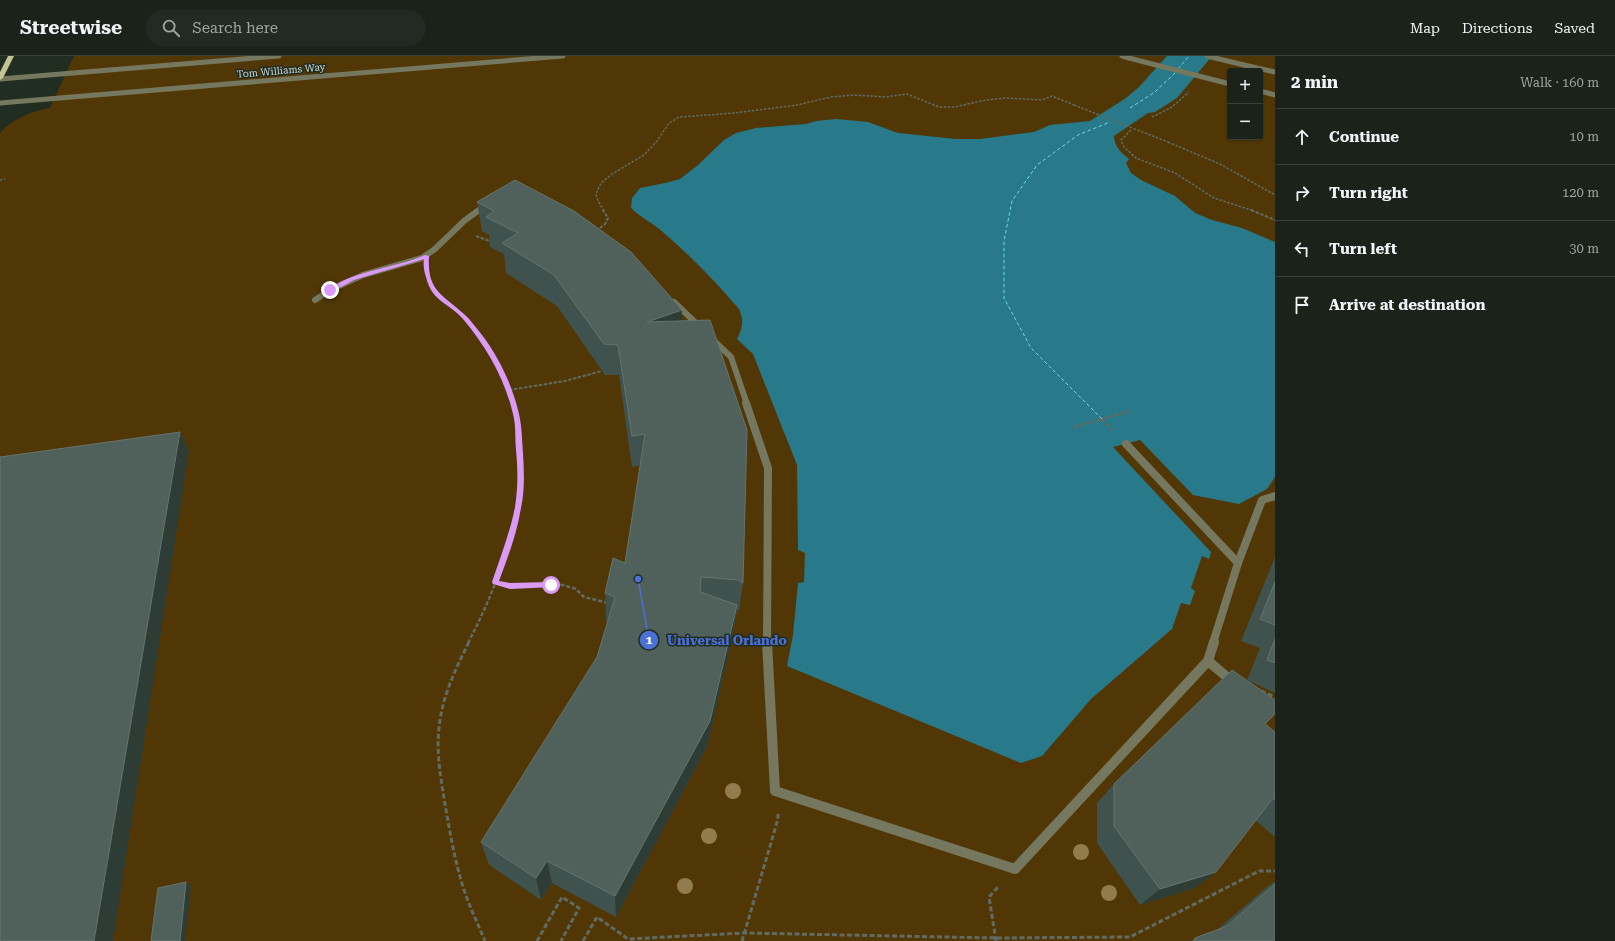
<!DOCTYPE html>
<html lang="en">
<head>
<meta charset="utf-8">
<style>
	:root { --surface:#1a221a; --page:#232a23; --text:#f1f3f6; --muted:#9fa4a2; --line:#383f39 }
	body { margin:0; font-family:"Roboto Serif",serif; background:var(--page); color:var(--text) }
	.controls { position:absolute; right:12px; top:12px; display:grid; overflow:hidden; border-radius:4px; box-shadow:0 1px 3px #0004 }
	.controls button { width:36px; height:36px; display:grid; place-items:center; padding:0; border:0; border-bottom:1px solid var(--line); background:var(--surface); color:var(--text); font:20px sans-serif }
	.stop { position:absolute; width:12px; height:12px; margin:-9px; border:3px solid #db9af6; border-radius:50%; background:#fff }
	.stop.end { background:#db9af6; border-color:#fff; box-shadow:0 1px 4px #0008 }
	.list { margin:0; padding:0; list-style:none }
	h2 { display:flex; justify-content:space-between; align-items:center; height:52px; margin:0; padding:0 16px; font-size:17px }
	h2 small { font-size:13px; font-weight:400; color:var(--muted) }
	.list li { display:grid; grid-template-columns:26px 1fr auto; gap:12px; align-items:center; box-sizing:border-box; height:56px; padding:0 16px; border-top:1px solid var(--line) }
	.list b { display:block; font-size:15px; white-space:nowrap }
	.list em { font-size:13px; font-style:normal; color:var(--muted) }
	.icon { flex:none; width:22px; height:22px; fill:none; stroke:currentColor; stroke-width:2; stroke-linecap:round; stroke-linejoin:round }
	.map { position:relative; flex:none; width:1275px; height:885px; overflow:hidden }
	header { display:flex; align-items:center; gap:24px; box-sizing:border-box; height:56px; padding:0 20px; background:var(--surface); border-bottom:1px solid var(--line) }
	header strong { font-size:19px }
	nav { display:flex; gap:22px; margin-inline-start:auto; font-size:14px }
	.search { width:280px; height:36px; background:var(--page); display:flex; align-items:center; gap:10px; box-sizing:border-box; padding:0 14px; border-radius:22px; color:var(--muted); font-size:15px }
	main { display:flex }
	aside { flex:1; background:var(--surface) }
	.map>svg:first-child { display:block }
	.green { fill:#503705; fill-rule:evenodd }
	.water { fill:#287a8a }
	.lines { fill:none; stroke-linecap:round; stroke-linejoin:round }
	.ferry { stroke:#65d9f2; stroke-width:1; stroke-dasharray:3.5 2.5; stroke-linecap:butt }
	.path-far3 { stroke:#616b61; stroke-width:1.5; stroke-dasharray:2.5 1.5; stroke-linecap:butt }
	.path-far2 { stroke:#616b61; stroke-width:2; stroke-dasharray:3.5 1.5; stroke-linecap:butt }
	.path-far1 { stroke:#616b61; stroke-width:2.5; stroke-dasharray:4 2; stroke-linecap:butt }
	.path { stroke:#616b61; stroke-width:3; stroke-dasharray:5 2.5; stroke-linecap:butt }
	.service { stroke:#75775f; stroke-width:6 }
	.pedestrian-far3 { stroke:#75775f; stroke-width:5 }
	.pedestrian-far2 { stroke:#75775f; stroke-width:6 }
	.pedestrian-far1 { stroke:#75775f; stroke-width:8 }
	.pedestrian { stroke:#75775f; stroke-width:10 }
	.tertiary { stroke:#75775f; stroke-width:5 }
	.primary { fill:#c0c592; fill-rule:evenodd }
	.path-bridge { stroke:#616b61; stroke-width:1.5; stroke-dasharray:2.5 1.5; stroke-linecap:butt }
	.tertiary-bridge { stroke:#75775f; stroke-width:5 }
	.tree { fill:#927c4d }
	.wall { fill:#40524e }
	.shaded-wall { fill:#2d3d36 }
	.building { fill:#50615c; stroke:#64746f }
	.route { fill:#db9af6 }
	.labels { text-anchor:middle; stroke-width:3; stroke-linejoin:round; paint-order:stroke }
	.far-street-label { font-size:10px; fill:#d3dbd4; stroke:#222d22 }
	.leader { fill:none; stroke:#4a71d7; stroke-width:1.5 }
	.callout-dot { fill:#4a71d7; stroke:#222d22; stroke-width:1.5 }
	.mark-label { font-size:12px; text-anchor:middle; font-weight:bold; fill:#fff }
	.callout-label { font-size:13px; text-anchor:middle; font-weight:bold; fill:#4a71d7; stroke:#222d22; stroke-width:3; stroke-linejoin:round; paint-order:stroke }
</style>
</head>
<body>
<header>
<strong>Streetwise</strong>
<div class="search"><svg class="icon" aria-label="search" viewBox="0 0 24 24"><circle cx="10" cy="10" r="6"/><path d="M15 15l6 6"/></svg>Search here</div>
<nav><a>Map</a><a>Directions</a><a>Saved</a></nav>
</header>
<main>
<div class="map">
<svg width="1275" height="885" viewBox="0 0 1275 885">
	<rect width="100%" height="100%" fill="#222d22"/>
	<!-- green -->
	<path class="green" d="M74 0H1275V885H0V77C12 63 32 55 50 52ZM1230 15H1260V81H1230Z"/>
	<!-- water -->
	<path class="water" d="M1167 0H1212L1177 42 1155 56 1148 57 1114 80C1115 92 1121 96 1129 103L1126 107 1131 117 1141 124 1175 140 1195 157 1212 164 1242 172 1275 186V421L1267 433 1239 448 1193 439 1140 384 1113 391 1211 496 1209 503 1202 500 1191 532 1195 535 1190 549 1181 547 1172 573 1091 643 1042 700 1021 707 787 610 793 579 798 527 804 526 805 497 798 494 797 409 753 298 737 283C743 271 744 265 739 253 714 224 687 196 658 172 649 165 639 160 631 152L632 142 640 132 665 127 680 123 698 109 724 84 736 77 756 72 806 68 816 65 836 63 868 66 898 77 956 83H980L1034 76 1050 69 1090 65 1126 42 1139 31Z"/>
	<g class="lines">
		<!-- ferry -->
		<g class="ferry">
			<path d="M1178 13 1189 0"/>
			<path d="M1130 52 1155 36 1176 16"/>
			<path d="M1102 363 1031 292 1004 242V185L1012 145 1037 109 1078 79 1110 66"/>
		</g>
		<!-- path-far3 -->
		<g class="path-far3">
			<path d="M1152 61 1172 51 1189 36"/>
			<path d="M1131 74 1121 84 1124 91 1136 102 1175 117 1214 142 1254 155"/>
			<path d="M1168 86 1222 109 1275 139"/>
			<path d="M0 124 5 123"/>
			<path d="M604 155 598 145 596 138 601 127 612 118 644 99 657 85 669 67 679 61 735 57 797 49 831 41 855 39 885 41 907 38 939 51H954L986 44 1006 42 1042 44 1052 40 1074 49"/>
		</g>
		<!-- path-far2 -->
		<g class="path-far2">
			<path d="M1251 154 1275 164"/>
			<path d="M596 175 605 168 608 162 603 154"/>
			<path d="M476 180 492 186"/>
			<path d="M427 220C435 241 449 246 463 261 486 285 505 315 514 348"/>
			<path d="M509 334 565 325 602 315"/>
		</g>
		<!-- path-far1 -->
		<g class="path-far1">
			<path d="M1102 363 1112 374"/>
			<path d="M1074 371 1130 355"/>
			<path d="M495 526 510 530 563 529 576 533 584 541 608 547"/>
			<path d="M468 587C506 514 534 429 514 347"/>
		</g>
		<!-- path -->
		<g class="path">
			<path d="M469 586C455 614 442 641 439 672 436 697 441 723 445 748 450 777 455 806 464 834 470 852 478 868 485 885"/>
			<path d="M1261 635 1275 641"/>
			<path d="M537 885 562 841 579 852 561 885"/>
			<path d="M583 885 597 861 628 883 744 877 996 882 1130 881 1259 815H1275"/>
			<path d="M742 885 778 763V758"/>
			<path d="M996 885 989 841 998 831"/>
		</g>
		<!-- service -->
		<path class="service" d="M315 244 330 234"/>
		<!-- pedestrian-far3 -->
		<path class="pedestrian-far3" d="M477 155 489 150"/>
		<!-- pedestrian-far2 -->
		<g class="pedestrian-far2">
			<path d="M330 234 363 219 422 202 435 193 464 165 479 154"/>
			<path d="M674 246 700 271"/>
			<path d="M711 282 731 301 747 348"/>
		</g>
		<!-- pedestrian-far1 -->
		<g class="pedestrian-far1">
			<path d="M746 347 768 412 767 587"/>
			<path d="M1126 388 1238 507 1213 587"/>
			<path d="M1238 507 1262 444 1275 440"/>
		</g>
		<!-- pedestrian -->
		<g class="pedestrian">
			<path d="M767 586 775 735 1015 813 1208 605 1214 586"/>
			<path d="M1208 605 1233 626"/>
		</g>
		<!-- tertiary -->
		<g class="tertiary">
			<path d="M1122 0 1129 2"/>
			<path d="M1244 9 1275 16"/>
			<path d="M0 23 279 0"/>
			<path d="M1260 35 1275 39"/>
			<path d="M0 47 563 0"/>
		</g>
		<!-- primary -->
		<path class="primary" d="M8 0H14L3 22 0 24V16Z"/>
		<!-- path-bridge -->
		<path class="path-bridge" d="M1074 49 1168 86"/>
		<!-- tertiary-bridge -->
		<g class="tertiary-bridge">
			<path d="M1207 0 1244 9"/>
			<path d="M1129 2 1230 28"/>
		</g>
	</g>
	<!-- trees -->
	<g class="tree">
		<circle cx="733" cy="735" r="8"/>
		<circle cx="709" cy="780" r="8"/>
		<circle cx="1081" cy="796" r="8"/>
		<circle cx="685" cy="830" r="8"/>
		<circle cx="1109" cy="837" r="8"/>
	</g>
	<!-- wall -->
	<g class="wall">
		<path d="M515 124 681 265 743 527 739 555 737 554 733 577 707 691 616 861 552 827 541 844 489 809 481 786 597 601 608 566 606 565 605 537 625 507 641 409 632 411 619 319H605L557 250 506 217 504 198 490 191 489 179 482 175 477 146Z"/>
		<path d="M1275 501V637L1247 624 1260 592 1241 585Z"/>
		<path d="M1265 668 1275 676V781L1255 764 1195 832 1140 849 1097 787V747L1114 728Z"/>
		<path d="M1275 825V885H1191L1195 882 1217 874 1267 831Z"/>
	</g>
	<!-- shaded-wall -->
	<g class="shaded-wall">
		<path d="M682 254 680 284 647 266Z"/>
		<path d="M180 376 189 395 113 885H94Z"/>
		<path d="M737 549 733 577 707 691 616 861 615 840Z"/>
		<path d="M547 805 552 827 541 844 536 822Z"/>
		<path d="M1216 816 1195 832 1140 849 1160 833Z"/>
		<path d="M186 826 191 830 185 885H180Z"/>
	</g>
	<!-- building -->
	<g class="building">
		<path d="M515 124 574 155 631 196 682 254 647 266 710 264 747 374 743 527 738 524 701 521 700 536 737 549 710 665 615 840 547 805 536 822 481 786 597 601 615 541 605 537 613 502 625 507 645 378 632 380 618 289 604 288 554 219 502 187 518 177 486 161 494 155 477 146Z"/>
		<path d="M180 376 94 885H0V401Z"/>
		<path d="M1275 526V569L1260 563Z"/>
		<path d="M1275 583V607L1267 604Z"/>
		<path d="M1232 614 1275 644V658L1265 668 1275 676V744L1273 742 1216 816 1160 833 1114 770V728Z"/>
		<path d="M186 826 180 885H151L158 832Z"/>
		<path d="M1275 828V885H1194L1195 882 1227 870Z"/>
	</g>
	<!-- route -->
	<path class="route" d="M425 199 429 200C427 235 442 238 464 258 471 264 476 272 482 279 499 301 513 331 519 358 522 371 522 385 523 397 524 416 525 434 521 452 517 477 508 501 499 525L510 527 551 526 554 527V531L510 533 493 528 492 526C500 502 510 477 515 451 518 432 518 413 516 394 515 382 516 369 513 358 505 323 486 290 463 263 448 246 432 246 426 221 424 215 423 209 424 203L354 224 332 236 328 234C351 215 396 212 425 199Z"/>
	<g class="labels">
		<!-- far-street labels -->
		<g class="far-street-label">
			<text transform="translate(281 14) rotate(-5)" y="4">Tom Williams Way</text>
		</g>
	</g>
	<!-- callouts -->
	<path class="leader" d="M638 523L649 584"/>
	<g class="callout-dot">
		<circle cx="638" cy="523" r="4"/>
		<circle cx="649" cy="584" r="10"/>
	</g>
	<g class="mark-label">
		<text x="649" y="588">1</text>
	</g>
	<g class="callout-label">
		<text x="727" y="589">Universal Orlando</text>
	</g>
</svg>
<div class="controls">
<button>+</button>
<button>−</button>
</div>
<div class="stop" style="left:551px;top:529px"></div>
<div class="stop end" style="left:330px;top:234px"></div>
</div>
<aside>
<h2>2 min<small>Walk · 160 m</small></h2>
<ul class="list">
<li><svg class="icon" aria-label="ahead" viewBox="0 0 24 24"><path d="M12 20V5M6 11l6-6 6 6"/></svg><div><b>Continue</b></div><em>10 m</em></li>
<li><svg class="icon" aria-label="right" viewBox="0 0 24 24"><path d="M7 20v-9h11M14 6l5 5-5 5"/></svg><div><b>Turn right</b></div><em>120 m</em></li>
<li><svg class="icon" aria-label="left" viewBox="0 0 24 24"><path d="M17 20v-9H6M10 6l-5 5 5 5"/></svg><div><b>Turn left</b></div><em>30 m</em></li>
<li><svg class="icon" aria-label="arrive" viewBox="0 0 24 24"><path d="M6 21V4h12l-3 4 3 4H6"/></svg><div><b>Arrive at destination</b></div></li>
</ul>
</aside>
</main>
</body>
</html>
